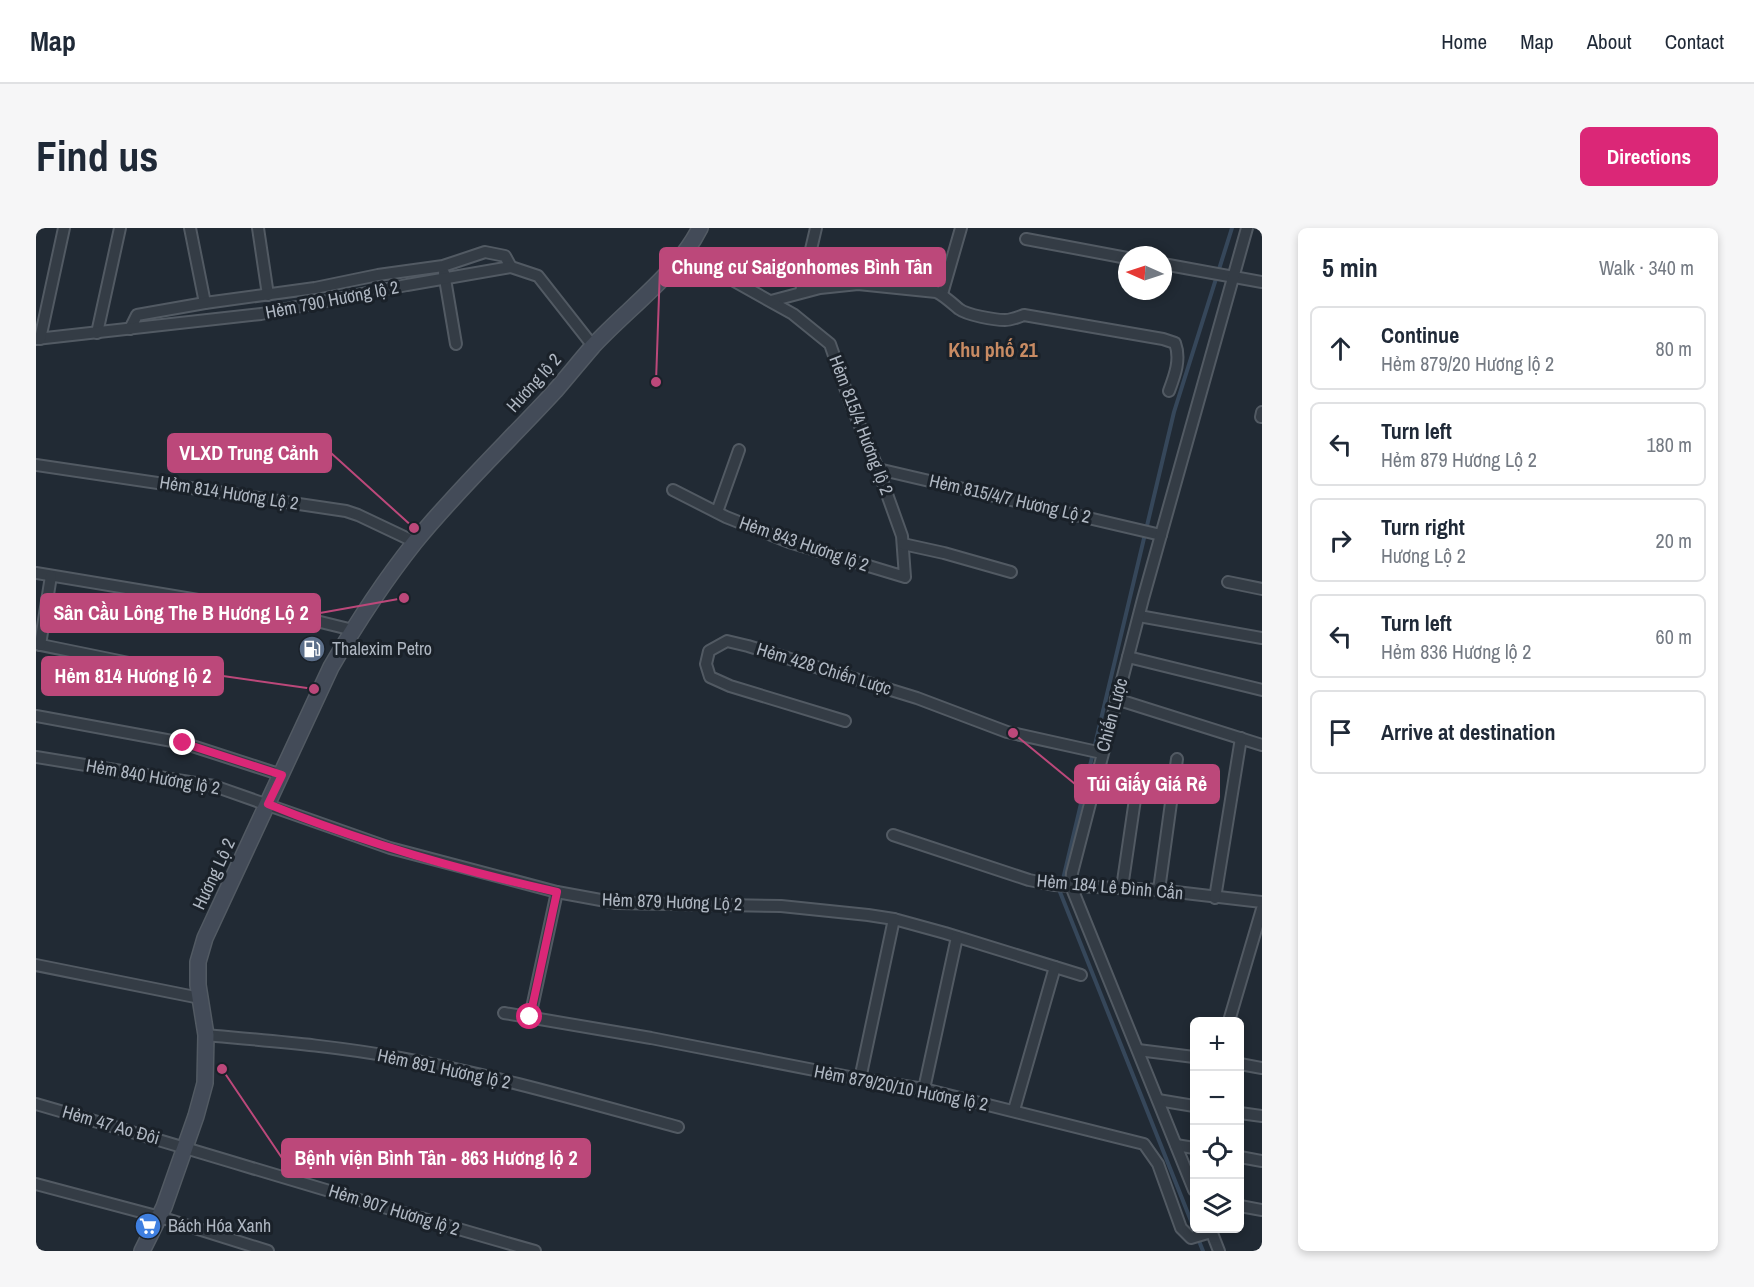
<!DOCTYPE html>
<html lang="en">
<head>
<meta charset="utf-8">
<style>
	:root { --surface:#fff; --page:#f6f6f7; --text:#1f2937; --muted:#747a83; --line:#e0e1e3; --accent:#db2777 }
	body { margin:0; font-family:"Archivo Narrow",sans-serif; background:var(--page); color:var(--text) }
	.controls { position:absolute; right:18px; bottom:18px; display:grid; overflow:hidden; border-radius:9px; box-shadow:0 3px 9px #0003 }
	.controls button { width:54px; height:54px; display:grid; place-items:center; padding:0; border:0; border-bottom:2px solid var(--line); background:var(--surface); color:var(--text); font:30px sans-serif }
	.compass { position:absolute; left:1082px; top:18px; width:54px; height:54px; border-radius:50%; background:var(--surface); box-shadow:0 3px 9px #0003; rotate:273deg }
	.stop { position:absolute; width:18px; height:18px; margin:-14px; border:4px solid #db2777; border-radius:50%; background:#fff }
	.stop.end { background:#db2777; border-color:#fff; box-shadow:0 2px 6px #0008 }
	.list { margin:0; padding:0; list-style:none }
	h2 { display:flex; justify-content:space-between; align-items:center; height:78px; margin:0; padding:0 24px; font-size:26px }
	h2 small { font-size:20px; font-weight:400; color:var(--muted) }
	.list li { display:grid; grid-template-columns:39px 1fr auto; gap:18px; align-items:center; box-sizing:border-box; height:84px; margin:0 12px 12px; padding:0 12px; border:2px solid var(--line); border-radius:9px }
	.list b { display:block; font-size:22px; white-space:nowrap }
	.list p { margin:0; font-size:20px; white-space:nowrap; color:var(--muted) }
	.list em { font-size:20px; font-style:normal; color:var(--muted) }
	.icon { flex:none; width:33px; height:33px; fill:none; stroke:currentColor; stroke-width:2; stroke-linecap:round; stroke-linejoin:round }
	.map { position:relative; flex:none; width:1226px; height:1023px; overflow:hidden; border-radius:9px }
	header { display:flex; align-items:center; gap:36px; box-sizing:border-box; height:84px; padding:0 30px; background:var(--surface); border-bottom:2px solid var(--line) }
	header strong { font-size:28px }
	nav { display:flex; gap:33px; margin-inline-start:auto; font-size:21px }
	.intro { display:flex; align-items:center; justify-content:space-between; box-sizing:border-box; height:144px; padding:0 36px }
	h1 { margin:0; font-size:42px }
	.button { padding:15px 27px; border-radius:9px; background:var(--accent); color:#fff; font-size:21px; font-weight:700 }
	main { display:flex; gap:36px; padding:0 36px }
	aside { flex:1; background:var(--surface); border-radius:9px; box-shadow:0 3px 9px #0003 }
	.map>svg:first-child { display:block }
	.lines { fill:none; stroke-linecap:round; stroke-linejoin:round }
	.stream { stroke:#36475a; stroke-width:4 }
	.minor-casing { stroke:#525a63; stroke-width:14 }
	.secondary-casing { stroke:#525a63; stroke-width:18 }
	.minor { stroke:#343c45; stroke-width:10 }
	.secondary { stroke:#434b58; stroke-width:15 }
	.route { stroke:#db2777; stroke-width:8 }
	.labels { text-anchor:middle; stroke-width:6; stroke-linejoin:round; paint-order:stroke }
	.street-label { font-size:18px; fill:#afb7c2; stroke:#1a2129 }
	.poi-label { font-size:18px; fill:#afb7c2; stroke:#1a2129; text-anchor:start }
	.neighbourhood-label { font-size:20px; font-weight:bold; fill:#c88b63; stroke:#1a2129 }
	.leader { fill:none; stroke:#bc487a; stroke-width:2 }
	.callout-dot { fill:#bc487a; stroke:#1a2129; stroke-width:2 }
	.callout { fill:#bc487a; stroke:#bc487a; stroke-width:2 }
	.callout-label { font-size:20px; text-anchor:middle; font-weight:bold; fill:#fff }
</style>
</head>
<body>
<header>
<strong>Map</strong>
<nav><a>Home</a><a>Map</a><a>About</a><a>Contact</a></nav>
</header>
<div class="intro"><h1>Find us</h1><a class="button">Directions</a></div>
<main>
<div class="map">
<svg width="1226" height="1023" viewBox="0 0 1226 1023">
	<rect width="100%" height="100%" fill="#212a34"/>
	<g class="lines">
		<!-- stream -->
		<path class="stream" d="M1167 1023 1024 664 1138 184 1196 0"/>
		<defs>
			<g id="minor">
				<path d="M154 0 169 75"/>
				<path d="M222 0 232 67"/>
				<path d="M990 11 1091 30"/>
				<path d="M1127 36 1226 54"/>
				<path d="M408 45 420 116"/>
				<path d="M765 64 780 0"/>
				<path d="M906 66 925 0"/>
				<path d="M735 73 784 60 822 56 900 64C906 66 917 76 923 81 931 87 958 92 969 92 976 92 982 89 988 87L1127 111 1139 115C1145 131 1139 147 1133 163"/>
				<path d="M94 101 101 87 169 75 279 60 342 47 407 38 449 24 469 28 475 39"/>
				<path d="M61 105 84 0"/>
				<path d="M0 111 225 86 371 57 475 39 502 48 557 118"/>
				<path d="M4 111 28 0"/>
				<path d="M1225 189 1226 184"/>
				<path d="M0 237 310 283 322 287 379 314"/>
				<path d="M842 241 1125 307"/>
				<path d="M637 262 690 289 753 314 869 349 866 308 842 241 814 174 794 116 757 86 648 25"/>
				<path d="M681 284 703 222"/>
				<path d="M867 316 908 325 975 344"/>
				<path d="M0 345 264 389 317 402"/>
				<path d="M1192 354 1226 361"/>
				<path d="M1103 388 1226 410"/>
				<path d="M0 416 147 446"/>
				<path d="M4 417 15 348"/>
				<path d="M1092 429 1226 462"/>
				<path d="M1080 471 1226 517"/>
				<path d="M0 488 147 515 246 547"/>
				<path d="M809 493 694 458 674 449 670 436 673 423 691 413 712 418 881 470 971 504 1066 525"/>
				<path d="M0 529 178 558 354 620 521 664 581 675 745 678 832 687 858 691 909 705 1045 747"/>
				<path d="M857 607 993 652 1018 657 1123 662 1226 674"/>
				<path d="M1086 660 1103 544"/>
				<path d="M1123 662 1141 531"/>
				<path d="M1179 670 1205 510"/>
				<path d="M0 737 164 770"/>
				<path d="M468 785 615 810 824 851 888 861 1108 916 1122 936 1145 1000 1155 1010 1175 1004"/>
				<path d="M494 789 521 664"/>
				<path d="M1193 793 1226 681"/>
				<path d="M170 807C235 813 300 818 364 830 458 847 550 874 642 899"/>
				<path d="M1102 822 1158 829"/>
				<path d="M1204 836 1226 840"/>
				<path d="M824 851 858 691"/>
				<path d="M888 861 921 709"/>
				<path d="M1122 872 1158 878"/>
				<path d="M0 876C166 924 332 976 499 1023"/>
				<path d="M978 882 1019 739"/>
				<path d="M1204 885 1226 888"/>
				<path d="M1140 917 1158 920"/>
				<path d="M1204 929 1226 933"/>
				<path d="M0 956 124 989 232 1023"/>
				<path d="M1158 962 1035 658 1036 645 1107 371 1211 0"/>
				<path d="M1204 978 1226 982"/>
				<path d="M1174 1000 1183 1023"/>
			</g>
			<path id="secondary" d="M106 1023 128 979 160 888 169 855 170 807 162 757V734L169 710 295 439C320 396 348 353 379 314 422 261 472 214 519 163 532 148 544 133 557 118 592 80 641 46 664 0"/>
		</defs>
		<!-- minor casing -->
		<use href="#minor" class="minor-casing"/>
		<!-- secondary casing -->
		<use href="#secondary" class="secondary-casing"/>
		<!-- minor -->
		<use href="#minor" class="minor"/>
		<!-- secondary -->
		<use href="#secondary" class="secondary"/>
	</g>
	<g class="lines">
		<!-- route -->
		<path class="route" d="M147 515 246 547 232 576C325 614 423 642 521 664L494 789"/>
	</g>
	<!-- icons -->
	<defs>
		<symbol id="fuel-disc" viewBox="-11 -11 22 22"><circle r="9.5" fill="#5c6f8a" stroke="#1a2129"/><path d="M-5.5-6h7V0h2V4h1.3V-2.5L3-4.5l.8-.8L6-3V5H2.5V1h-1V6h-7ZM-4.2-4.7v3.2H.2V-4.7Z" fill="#fff"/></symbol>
		<symbol id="supermarket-disc" viewBox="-11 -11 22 22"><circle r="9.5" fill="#3f7fe0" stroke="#1a2129"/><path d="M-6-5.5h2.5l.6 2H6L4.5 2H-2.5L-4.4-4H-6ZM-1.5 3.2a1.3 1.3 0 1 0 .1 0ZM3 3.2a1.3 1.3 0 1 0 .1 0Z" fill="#fff"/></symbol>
	</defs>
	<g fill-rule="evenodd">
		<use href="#fuel-disc" x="261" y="406" width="30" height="30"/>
		<use href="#supermarket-disc" x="97" y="983" width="30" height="30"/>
	</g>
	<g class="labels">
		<!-- street labels -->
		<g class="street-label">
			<text transform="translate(296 72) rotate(-11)" y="6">Hẻm 790 Hương lộ 2</text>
			<text transform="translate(498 155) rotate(-48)" y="6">Hương lộ 2</text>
			<text transform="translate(825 197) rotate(69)" y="6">Hẻm 815/4 Hương lộ 2</text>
			<text transform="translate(193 265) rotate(9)" y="6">Hẻm 814 Hương Lộ 2</text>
			<text transform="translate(974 271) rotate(13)" y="6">Hẻm 815/4/7 Hương Lộ 2</text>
			<text transform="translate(768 316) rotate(19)" y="6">Hẻm 843 Hương lộ 2</text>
			<text transform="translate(788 441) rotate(17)" y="6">Hẻm 428 Chiến Lược</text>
			<text transform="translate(1076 487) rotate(-75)" y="6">Chiến Lược</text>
			<text transform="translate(117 549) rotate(10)" y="6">Hẻm 840 Hương lộ 2</text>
			<text transform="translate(178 646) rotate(-65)" y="6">Hương Lộ 2</text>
			<text transform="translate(1074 659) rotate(5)" y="6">Hẻm 184 Lê Đình Cẩn</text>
			<text transform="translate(636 674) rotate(2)" y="6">Hẻm 879 Hương Lộ 2</text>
			<text transform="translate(408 841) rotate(12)" y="6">Hẻm 891 Hương lộ 2</text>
			<text transform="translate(865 860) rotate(11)" y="6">Hẻm 879/20/10 Hương lộ 2</text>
			<text transform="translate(75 897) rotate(16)" y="6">Hẻm 47 Ao Đôi</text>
			<text transform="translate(358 982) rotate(17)" y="6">Hẻm 907 Hương lộ 2</text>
		</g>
		<!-- poi labels -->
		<g class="poi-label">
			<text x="296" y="427">Thalexim Petro</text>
			<text x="132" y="1004">Bách Hóa Xanh</text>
		</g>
		<!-- neighbourhood labels -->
		<g class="neighbourhood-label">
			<text x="957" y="129">Khu phố 21</text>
		</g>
	</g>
	<!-- callouts -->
	<path class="leader" d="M620 154L624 39M378 300L295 225M368 370L284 385M278 461L187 448M977 505L1039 556M186 841L246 930"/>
	<g class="callout-dot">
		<circle cx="620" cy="154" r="6"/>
		<circle cx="378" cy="300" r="6"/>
		<circle cx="368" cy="370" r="6"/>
		<circle cx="278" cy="461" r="6"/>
		<circle cx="977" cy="505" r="6"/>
		<circle cx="186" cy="841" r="6"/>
	</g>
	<g class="callout">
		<rect x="624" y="20" width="285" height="38" rx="6"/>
		<rect x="132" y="206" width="163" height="38" rx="6"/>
		<rect x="5" y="366" width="279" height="38" rx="6"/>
		<rect x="6" y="429" width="181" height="38" rx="6"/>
		<rect x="1039" y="537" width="144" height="38" rx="6"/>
		<rect x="246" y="911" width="308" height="38" rx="6"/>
	</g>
	<g class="callout-label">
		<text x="766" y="46">Chung cư Saigonhomes Bình Tân</text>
		<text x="213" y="232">VLXD Trung Cảnh</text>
		<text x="145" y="392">Sân Cầu Lông The B Hương Lộ 2</text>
		<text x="97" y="455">Hẻm 814 Hương lộ 2</text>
		<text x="1111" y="563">Túi Giấy Giá Rẻ</text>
		<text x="400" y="937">Bệnh viện Bình Tân - 863 Hương lộ 2</text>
	</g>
</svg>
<div class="controls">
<button>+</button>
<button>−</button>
<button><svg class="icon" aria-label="locate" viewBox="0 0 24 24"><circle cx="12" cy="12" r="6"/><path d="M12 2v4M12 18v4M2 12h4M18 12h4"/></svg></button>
<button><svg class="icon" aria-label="layers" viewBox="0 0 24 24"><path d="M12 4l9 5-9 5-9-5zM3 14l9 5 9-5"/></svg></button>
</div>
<svg class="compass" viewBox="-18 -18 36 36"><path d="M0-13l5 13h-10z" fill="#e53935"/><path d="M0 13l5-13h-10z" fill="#747a83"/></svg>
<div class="stop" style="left:494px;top:789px"></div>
<div class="stop end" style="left:147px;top:515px"></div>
</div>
<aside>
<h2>5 min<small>Walk · 340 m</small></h2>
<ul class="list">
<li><svg class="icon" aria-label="ahead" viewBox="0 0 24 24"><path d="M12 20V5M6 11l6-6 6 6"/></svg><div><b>Continue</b><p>Hẻm 879/20 Hương lộ 2</p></div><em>80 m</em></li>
<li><svg class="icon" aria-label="left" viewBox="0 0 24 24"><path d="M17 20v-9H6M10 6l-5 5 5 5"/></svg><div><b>Turn left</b><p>Hẻm 879 Hương Lộ 2</p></div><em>180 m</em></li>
<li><svg class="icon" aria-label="right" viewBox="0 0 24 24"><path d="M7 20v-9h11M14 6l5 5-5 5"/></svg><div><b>Turn right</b><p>Hương Lộ 2</p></div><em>20 m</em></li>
<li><svg class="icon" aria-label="left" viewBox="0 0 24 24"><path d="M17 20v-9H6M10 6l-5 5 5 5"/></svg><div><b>Turn left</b><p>Hẻm 836 Hương lộ 2</p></div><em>60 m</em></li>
<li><svg class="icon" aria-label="arrive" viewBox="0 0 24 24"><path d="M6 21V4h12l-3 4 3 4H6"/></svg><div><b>Arrive at destination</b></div></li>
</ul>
</aside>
</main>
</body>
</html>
